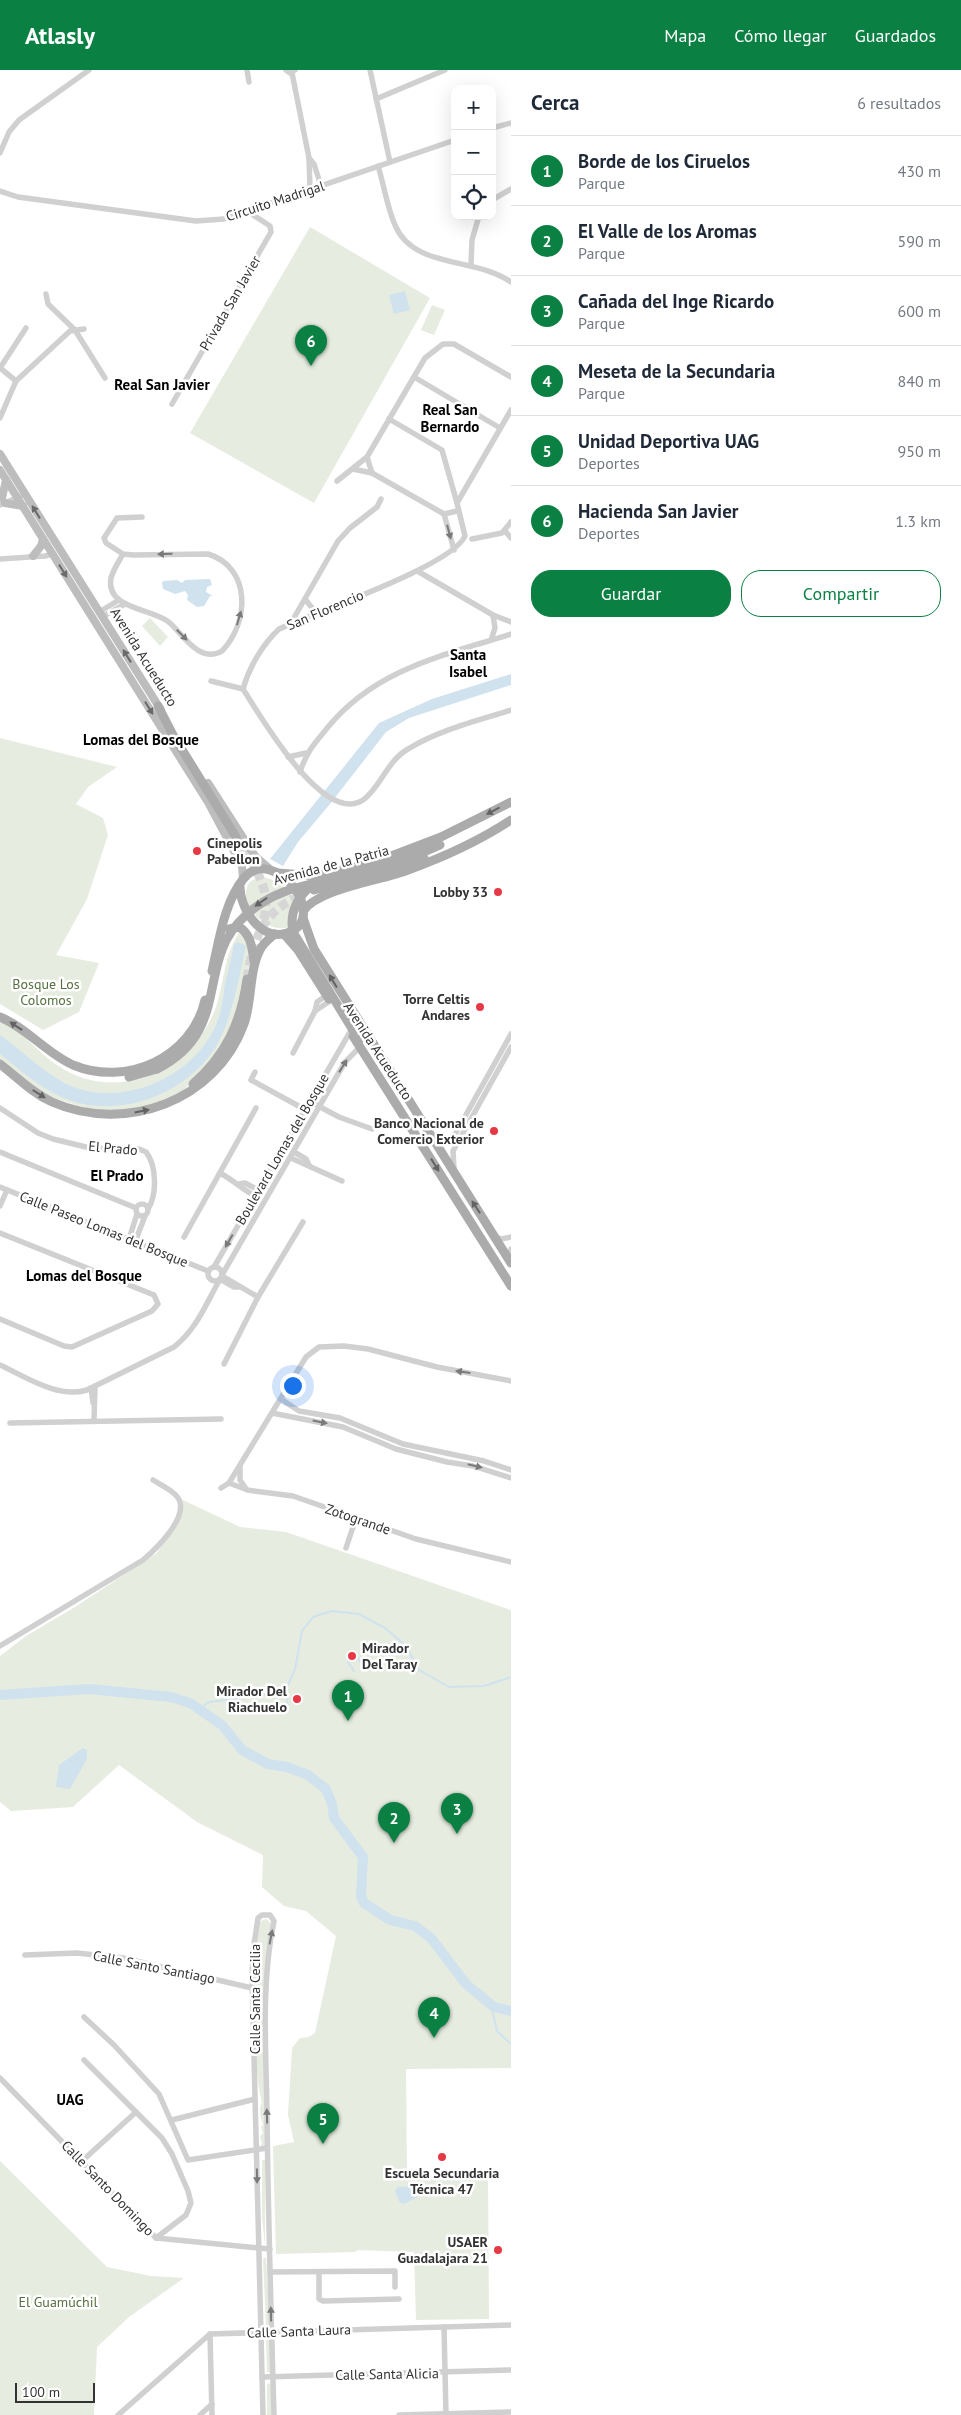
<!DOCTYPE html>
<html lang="es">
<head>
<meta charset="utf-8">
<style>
	:root { --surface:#fff; --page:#f6f6f7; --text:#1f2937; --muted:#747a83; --line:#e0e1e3; --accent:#0b8043 }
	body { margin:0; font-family:"PT Sans",sans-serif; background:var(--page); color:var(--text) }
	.controls { position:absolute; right:15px; top:15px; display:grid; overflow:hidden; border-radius:10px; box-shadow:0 5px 20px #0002 }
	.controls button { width:45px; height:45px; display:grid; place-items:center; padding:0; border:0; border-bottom:1px solid var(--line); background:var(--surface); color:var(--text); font:25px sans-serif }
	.scale { position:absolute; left:15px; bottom:12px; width:80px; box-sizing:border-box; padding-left:5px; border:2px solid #333; border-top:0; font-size:14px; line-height:18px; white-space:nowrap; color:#333; -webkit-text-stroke:4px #fff; paint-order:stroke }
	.you { position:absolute; left:292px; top:1315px; width:18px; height:18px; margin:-12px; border:4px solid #fff; border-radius:50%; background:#1a73e8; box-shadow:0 0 0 8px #1a73e833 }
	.badge { display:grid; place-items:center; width:32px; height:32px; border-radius:50%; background:var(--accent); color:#fff; font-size:16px; font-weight:700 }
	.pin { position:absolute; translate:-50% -41px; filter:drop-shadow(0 1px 2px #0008) }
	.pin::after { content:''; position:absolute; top:26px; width:18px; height:15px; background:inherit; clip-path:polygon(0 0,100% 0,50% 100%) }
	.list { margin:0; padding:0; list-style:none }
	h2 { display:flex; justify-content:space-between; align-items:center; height:65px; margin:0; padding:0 20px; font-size:21px }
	h2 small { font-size:16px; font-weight:400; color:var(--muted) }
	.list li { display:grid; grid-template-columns:32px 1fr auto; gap:15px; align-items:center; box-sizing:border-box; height:70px; padding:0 20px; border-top:1px solid var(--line) }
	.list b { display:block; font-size:19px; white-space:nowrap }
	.list p { margin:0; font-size:16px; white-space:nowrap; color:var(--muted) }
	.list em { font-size:16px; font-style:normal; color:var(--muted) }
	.actions { display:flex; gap:10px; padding:15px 20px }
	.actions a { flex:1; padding:11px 0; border:1px solid var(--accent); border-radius:20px; text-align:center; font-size:18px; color:var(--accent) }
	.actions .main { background:var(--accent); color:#fff }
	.icon { flex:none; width:28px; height:28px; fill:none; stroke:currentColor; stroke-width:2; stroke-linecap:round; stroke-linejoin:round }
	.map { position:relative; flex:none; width:511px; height:2345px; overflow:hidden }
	header { display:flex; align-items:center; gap:30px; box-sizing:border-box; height:70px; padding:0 25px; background:var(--accent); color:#fff }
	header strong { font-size:24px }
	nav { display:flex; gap:28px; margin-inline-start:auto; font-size:18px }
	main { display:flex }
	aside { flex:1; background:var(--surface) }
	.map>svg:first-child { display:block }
	.green { fill:#e6ecdf }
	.water { fill:#cfe2ee }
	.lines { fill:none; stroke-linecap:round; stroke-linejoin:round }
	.stream { stroke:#cfe2ee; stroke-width:2 }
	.river { stroke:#cfe2ee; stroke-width:10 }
	.primary-tunnel { stroke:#d6d6d6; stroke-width:9; stroke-dasharray:9 4.5; stroke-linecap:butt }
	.minor { stroke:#d0d0d0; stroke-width:5.5 }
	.secondary { stroke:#bdbdbd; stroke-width:8 }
	.primary { stroke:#ababab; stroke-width:9 }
	.primary-bridge { stroke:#ababab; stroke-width:9 }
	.oneway { fill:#6a6a6a }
	.oneway2 { fill:#7a7a7a }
	.oneway3 { fill:#636363 }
	.poi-dot { fill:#e63946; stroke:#fff; stroke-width:2 }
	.labels { text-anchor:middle; stroke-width:5; stroke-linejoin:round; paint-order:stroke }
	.street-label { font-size:14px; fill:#333; stroke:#fff }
	.poi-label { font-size:14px; font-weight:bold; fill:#333; stroke:#fff; text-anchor:end }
	.park-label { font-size:14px; fill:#56703f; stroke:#fff }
	.neighbourhood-label { font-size:15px; font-weight:bold; fill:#000; stroke:#fff }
</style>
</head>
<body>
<header>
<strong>Atlasly</strong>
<nav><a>Mapa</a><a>Cómo llegar</a><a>Guardados</a></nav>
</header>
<main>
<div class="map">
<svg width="511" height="2345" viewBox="0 0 511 2345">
	<rect width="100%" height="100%" fill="#fff"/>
	<!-- green -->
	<g class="green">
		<path d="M310 157 430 228 314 433 190 363Z"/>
		<path d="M432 235 445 240 434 265 421 260Z"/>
		<path d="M150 548 168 567 160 576 142 556Z"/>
		<path d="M0 668 117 697 88 717 76 734 103 748 108 765 87 829 56 885 99 893 79 942 43 960 0 934Z"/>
		<path d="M262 807C280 810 289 820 297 835L290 857C262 866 234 827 251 811 254 809 259 808 262 807Z"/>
		<path d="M239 863 246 869 252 893 229 966 200 1007 165 1034 103 1043 41 1024 0 993V951C25 963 35 980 57 995 111 1033 183 1005 211 949 225 922 221 890 239 863Z"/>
		<path d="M183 1430 240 1457 286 1462 511 1540V1998L406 1999 407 2106 488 2104 489 2249 416 2250 414 2182 358 2180 355 2182 276 2184 273 2076 294 2072 288 2045 292 1978 300 1968 309 1967 315 1963 336 1866 306 1841 284 1836 262 1817 263 1785 197 1752 119 1695 73 1737 11 1741 0 1732V1586L26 1566 75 1537 157 1483 181 1446Z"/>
		<path d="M266 1849 271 1853 265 1900 266 2076 259 2078 262 2074 260 2066 263 2063 261 2057 263 2055C261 2048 258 2039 262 2033 256 2009 256 1985 255 1960 254 1924 253 1890 259 1855L261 1851Z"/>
		<path d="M262 2090H265V2176L262 2147Z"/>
		<path d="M0 2091 107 2197 151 2206 184 2208 129 2247 97 2277 94 2345H0Z"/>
		<path d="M266 2187 270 2257H266L263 2189Z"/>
		<path d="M266 2268H270L271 2303 267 2302Z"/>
		<path d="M269 2313 271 2315 272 2345H267V2315Z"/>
	</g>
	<!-- water -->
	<g class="water">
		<path d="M405 221 410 240 394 244 389 225Z"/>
		<path d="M210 509 212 515 207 517 206 522 213 526H210L204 536 197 537 187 530 188 525 185 521 175 524 163 519 162 513 163 511 177 510 182 513 185 510Z"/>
		<path d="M511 604V615L409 648 386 662 330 734 298 772 283 796 270 789 379 653 432 629Z"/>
		<path d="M238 872 246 876C239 906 234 939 221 967 196 1020 125 1050 69 1030 43 1021 22 1001 0 984V965C21 980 39 998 61 1011 115 1042 192 1010 216 955 222 942 223 928 225 914 228 901 232 887 234 874Z"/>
		<path d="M83 1678 87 1680V1689L70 1719 56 1717 59 1695Z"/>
		<path d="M423 2116 425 2120 424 2124 404 2134 400 2133 395 2121 398 2117Z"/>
	</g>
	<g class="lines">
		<!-- stream -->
		<g class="stream">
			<path d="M357 1586 361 1594"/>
			<path d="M348 1592 354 1601"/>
			<path d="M282 1619 287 1627 288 1638"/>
			<path d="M199 1639 209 1632 264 1625 288 1615 295 1599 302 1561 313 1547 332 1541 359 1544 385 1558 405 1575 419 1600 449 1617 484 1616 511 1607"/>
			<path d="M491 1935 497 1961 511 1974"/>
		</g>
		<!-- river -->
		<path class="river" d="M0 1625 89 1619 171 1627 190 1633 222 1655 242 1680 268 1694 287 1697 308 1705 326 1719 332 1734 334 1748 363 1787 361 1826 364 1833 390 1850 415 1856 431 1868 466 1914 494 1937 511 1941"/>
		<!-- primary-tunnel -->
		<g class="primary-tunnel">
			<path d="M236 767C252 794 274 819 263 852"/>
			<path d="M247 909C254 867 262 841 304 824"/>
		</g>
		<!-- minor -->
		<g class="minor">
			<path d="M247 0 249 12"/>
			<path d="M286 0 290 3 295 0"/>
			<path d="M370 0 390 92"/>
			<path d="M292 3 309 88 310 119"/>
			<path d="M376 29 445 0"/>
			<path d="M492 58 511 53"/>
			<path d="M0 83 9 62 19 50 89 0"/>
			<path d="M309 88 314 94 321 116"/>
			<path d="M378 96C384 115 387 137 395 155 413 199 476 187 511 212"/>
			<path d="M0 121 18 127 196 151 224 149 455 70"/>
			<path d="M492 130 511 119"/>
			<path d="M471 195 472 170 479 146"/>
			<path d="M46 224 48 234 75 260 105 308"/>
			<path d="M414 307 500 358"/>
			<path d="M16 311 0 298 26 258"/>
			<path d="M172 334 271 162 270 156 247 141"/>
			<path d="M511 340 457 433 465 466C452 496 315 542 279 559 263 574 249 597 243 619 260 645 323 756 363 730 380 718 387 691 408 679 439 660 476 651 511 640"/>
			<path d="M0 348 16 311 70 261 84 259"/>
			<path d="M389 349 442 380 457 433"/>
			<path d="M367 387 372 403 444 444 457 441"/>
			<path d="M353 399 372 403"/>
			<path d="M337 411 367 387 425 288 443 274H454L511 307"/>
			<path d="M0 435 21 426"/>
			<path d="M444 444 454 480"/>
			<path d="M505 461 511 468"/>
			<path d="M472 469 502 463 511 452"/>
			<path d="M123 484C119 491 113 500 111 508 105 540 154 538 170 553 184 566 200 594 222 581 250 552 251 497 208 484L133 485 123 484 106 473 104 468 117 448 142 447"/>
			<path d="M0 489 45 486 52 484"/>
			<path d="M419 502 493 545 511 552"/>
			<path d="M305 529 316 543"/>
			<path d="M99 542 119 530"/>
			<path d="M102 547 125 534"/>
			<path d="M291 553 338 471 350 458 377 437 381 429"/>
			<path d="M491 570 495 558 493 545"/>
			<path d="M211 611 243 619"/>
			<path d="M288 687 306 683"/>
			<path d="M300 702C307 681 314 674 328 657 376 599 442 586 511 564"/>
			<path d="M315 941 330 931"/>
			<path d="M293 983 315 941 317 932 327 925"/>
			<path d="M255 1002 251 1010 304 1039"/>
			<path d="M309 1031 339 1047 372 1059"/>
			<path d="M0 1038 38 1063 53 1069 90 1078 139 1079 146 1082C157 1096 157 1125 148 1139"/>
			<path d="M433 1068 446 1071 453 1068 511 964"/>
			<path d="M0 1082 136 1138"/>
			<path d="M294 1082 306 1089 309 1095"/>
			<path d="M291 1088 342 1111"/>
			<path d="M454 1099 453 1081 511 977"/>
			<path d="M220 1103C233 1110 242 1119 255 1126"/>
			<path d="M239 1114 245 1113 258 1120"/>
			<path d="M0 1117 208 1201"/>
			<circle cx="142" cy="1140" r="6"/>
			<path d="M0 1136 7 1120"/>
			<path d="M0 1163 154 1225 158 1234 152 1241 72 1277 64 1276 0 1249"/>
			<path d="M494 1166 501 1169 511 1167"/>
			<path d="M184 1167 256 1038"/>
			<path d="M129 1169 137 1144"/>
			<path d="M135 1172 145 1146"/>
			<path d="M509 1190 511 1179"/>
			<circle cx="215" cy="1204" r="7"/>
			<path d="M214 1197 350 962"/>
			<path d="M222 1205 345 992 360 977"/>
			<path d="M222 1206 258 1227"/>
			<path d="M220 1209 234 1217H239"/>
			<path d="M224 1294 258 1227 303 1152"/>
			<path d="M0 1295C26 1307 58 1329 87 1320L174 1277C196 1260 206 1234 219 1211"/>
			<path d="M91 1318 93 1333"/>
			<path d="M281 1329 299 1341 340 1348 403 1374 484 1391 511 1400"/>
			<path d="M272 1343 343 1357 396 1379 447 1392 473 1396 511 1408"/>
			<path d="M94 1351 95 1316"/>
			<path d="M10 1353 221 1349"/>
			<path d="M240 1397V1410L247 1420 293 1426 416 1469 511 1492"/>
			<path d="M229 1413 245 1419"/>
			<path d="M221 1418 229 1413 306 1287 319 1277 344 1276 368 1279 437 1297 511 1311"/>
			<path d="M346 1478 356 1448"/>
			<path d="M0 1576 143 1490C156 1479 185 1451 180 1432 177 1422 162 1416 153 1410"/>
			<path d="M25 1885 77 1883 123 1888 252 1918"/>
			<path d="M84 1947 114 1975 159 2024 188 2090 267 2078"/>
			<path d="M84 1990 162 2068 172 2084 188 2121 191 2133 186 2145 156 2168"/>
			<path d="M0 2008 156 2168 270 2179"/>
			<path d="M172 2050 255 2029"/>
			<path d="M82 2091 136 2042"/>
			<path d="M270 2202 395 2201V2217"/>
			<path d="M319 2202V2229L323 2231 399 2229"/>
			<path d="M444 2257 446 2345"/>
			<path d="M210 2264 212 2345"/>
			<path d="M262 2307 511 2300"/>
			<path d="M118 2345 210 2264 511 2255"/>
			<path d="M200 2345 212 2334"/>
			<path d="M263 2345 252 1906 253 1881 258 1848 262 1845H270L274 1851C261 1913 266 1978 267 2041 268 2142 271 2244 274 2345"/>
			<path d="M399 2345 511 2342"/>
		</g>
		<!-- secondary -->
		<g class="secondary">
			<path d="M0 384 161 640"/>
			<path d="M0 400 209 734 242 796 243 809"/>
			<path d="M2 428 6 410"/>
			<path d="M5 433 23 436"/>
			<path d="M33 486 41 476 43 469"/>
			<path d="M208 713 255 786 271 800"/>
		</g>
		<!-- primary -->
		<g class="primary">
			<path d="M158 636 173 665 236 767"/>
			<path d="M278 803 317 806 373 793 441 767 511 732"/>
			<path d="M314 820 383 802 424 788"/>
			<path d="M303 841C320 818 380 811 408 800 444 787 479 771 511 750"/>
			<path d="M303 848 314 879 511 1193"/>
			<path d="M229 859 239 857C251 864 252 878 254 891"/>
			<path d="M284 864 298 880 329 929"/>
			<path d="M212 901C219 871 224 832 244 808 274 773 332 849 287 863 260 872 239 837 240 815"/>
			<path d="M0 947C27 958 46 983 73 995 126 1017 192 988 205 930"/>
			<path d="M353 966 511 1216"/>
			<path d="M0 994C17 1007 32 1023 52 1032 126 1064 216 1031 244 954 252 932 249 901 260 880 263 873 269 869 275 864"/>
			<path d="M129 1007 157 999"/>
			<path d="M193 1014C226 985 241 952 247 909"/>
		</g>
		<!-- primary-bridge -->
		<g class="primary-bridge">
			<path d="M314 814C298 825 289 842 293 862L359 970"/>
			<path d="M157 999C234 960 194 892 245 846 274 818 309 815 346 806 378 798 410 789 440 775"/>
		</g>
	</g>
	<!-- one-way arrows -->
	<defs><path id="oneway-solid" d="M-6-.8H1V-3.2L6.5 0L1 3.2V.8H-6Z" transform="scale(1.25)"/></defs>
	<g class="oneway">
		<use href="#oneway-solid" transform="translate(36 442) rotate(-122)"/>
		<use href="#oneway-solid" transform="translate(63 501) rotate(58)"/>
		<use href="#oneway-solid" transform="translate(127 586) rotate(-122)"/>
		<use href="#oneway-solid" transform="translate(149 638) rotate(58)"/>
	</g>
	<g class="oneway2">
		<use href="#oneway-solid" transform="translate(449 462) rotate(75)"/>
		<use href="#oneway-solid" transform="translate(165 484) rotate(178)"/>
		<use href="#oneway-solid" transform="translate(239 548) rotate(-74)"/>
		<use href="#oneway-solid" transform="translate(182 565) rotate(45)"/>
		<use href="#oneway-solid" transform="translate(343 996) rotate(-58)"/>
		<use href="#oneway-solid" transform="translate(229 1171) rotate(120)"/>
		<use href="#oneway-solid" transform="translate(463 1302) rotate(-172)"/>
		<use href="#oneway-solid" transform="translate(320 1352) rotate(11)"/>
		<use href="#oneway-solid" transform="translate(475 1396) rotate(13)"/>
		<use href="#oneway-solid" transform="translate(271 1867) rotate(-79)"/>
		<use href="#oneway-solid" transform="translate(267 2046) rotate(-91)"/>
		<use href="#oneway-solid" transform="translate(257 2106) rotate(89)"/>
		<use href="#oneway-solid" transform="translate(271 2244) rotate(-91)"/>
	</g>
	<g class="oneway3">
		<use href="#oneway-solid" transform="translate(493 741) rotate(152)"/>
		<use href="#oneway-solid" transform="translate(261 832) rotate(145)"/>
		<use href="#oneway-solid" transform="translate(333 911) rotate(-121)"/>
		<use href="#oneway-solid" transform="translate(16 956) rotate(-146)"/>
		<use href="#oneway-solid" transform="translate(39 1024) rotate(32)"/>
		<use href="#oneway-solid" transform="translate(142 1041) rotate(-11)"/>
		<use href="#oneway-solid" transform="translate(435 1095) rotate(58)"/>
		<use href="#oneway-solid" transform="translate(476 1137) rotate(-123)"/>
	</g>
	<!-- markers -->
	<g class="poi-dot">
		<circle cx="197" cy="781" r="5"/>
		<circle cx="498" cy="822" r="5"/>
		<circle cx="480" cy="937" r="5"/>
		<circle cx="494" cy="1061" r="5"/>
		<circle cx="352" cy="1586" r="5"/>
		<circle cx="297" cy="1629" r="5"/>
		<circle cx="442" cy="2087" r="5"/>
		<circle cx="498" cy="2180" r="5"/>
	</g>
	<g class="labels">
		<!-- street labels -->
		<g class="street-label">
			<text transform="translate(275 131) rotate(-18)" y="5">Circuito Madrigal</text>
			<text transform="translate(230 233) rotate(-60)" y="5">Privada San Javier</text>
			<text transform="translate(325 540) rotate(-23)" y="5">San Florencio</text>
			<text transform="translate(144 587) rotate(58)" y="5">Avenida Acueducto</text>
			<text transform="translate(331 795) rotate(-15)" y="5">Avenida de la Patria</text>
			<text transform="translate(378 981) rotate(57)" y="5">Avenida Acueducto</text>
			<text transform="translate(113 1078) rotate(5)" y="5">El Prado</text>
			<text transform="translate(282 1079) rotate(-60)" y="5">Boulevard Lomas del Bosque</text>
			<text transform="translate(104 1159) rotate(22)" y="5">Calle Paseo Lomas del Bosque</text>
			<text transform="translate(358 1449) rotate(19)" y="5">Zotogrande</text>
			<text transform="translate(154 1897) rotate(11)" y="5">Calle Santo Santiago</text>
			<text transform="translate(255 1929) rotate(-90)" y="5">Calle Santa Cecilia</text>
			<text transform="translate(108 2118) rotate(46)" y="5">Calle Santo Domingo</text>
			<text transform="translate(299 2261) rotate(-2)" y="5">Calle Santa Laura</text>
			<text transform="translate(387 2304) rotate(-1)" y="5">Calle Santa Alicia</text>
		</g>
		<!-- poi labels -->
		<g class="poi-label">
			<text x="207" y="778" text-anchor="start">Cinepolis<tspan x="207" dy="16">Pabellon</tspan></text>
			<text x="488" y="827">Lobby 33</text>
			<text x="470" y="934">Torre Celtis<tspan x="470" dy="16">Andares</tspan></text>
			<text x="484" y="1058">Banco Nacional de<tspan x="484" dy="16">Comercio Exterior</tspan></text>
			<text x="362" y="1583" text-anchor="start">Mirador<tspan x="362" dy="16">Del Taray</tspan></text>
			<text x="287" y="1626">Mirador Del<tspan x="287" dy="16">Riachuelo</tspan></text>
			<text x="442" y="2108" text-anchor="middle">Escuela Secundaria<tspan x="442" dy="16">Técnica 47</tspan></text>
			<text x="488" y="2177">USAER<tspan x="488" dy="16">Guadalajara 21</tspan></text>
		</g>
		<!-- park labels -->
		<g class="park-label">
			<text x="46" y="919">Bosque Los<tspan x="46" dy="16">Colomos</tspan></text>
			<text x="58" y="2237">El Guamúchil</text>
		</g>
		<!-- neighbourhood labels -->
		<g class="neighbourhood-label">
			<text x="162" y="320">Real San Javier</text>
			<text x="450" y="345">Real San<tspan x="450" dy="17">Bernardo</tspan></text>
			<text x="468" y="590">Santa<tspan x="468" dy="17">Isabel</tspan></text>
			<text x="141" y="675">Lomas del Bosque</text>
			<text x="117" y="1111">El Prado</text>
			<text x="84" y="1211">Lomas del Bosque</text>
			<text x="70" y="2035">UAG</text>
		</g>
	</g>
</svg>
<div class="controls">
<button>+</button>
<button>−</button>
<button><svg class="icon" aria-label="locate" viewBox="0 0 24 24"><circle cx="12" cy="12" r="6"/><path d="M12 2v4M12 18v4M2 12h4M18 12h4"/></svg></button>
</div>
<div class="scale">100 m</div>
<div class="you"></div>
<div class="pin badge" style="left:348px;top:1651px">1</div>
<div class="pin badge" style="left:394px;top:1773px">2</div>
<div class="pin badge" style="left:457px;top:1764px">3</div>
<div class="pin badge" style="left:434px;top:1968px">4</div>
<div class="pin badge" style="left:323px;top:2074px">5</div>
<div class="pin badge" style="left:311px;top:296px">6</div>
</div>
<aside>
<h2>Cerca<small>6 resultados</small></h2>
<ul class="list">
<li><span class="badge">1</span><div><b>Borde de los Ciruelos</b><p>Parque</p></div><em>430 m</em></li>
<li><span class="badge">2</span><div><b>El Valle de los Aromas</b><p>Parque</p></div><em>590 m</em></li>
<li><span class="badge">3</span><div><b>Cañada del Inge Ricardo</b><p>Parque</p></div><em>600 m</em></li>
<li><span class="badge">4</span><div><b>Meseta de la Secundaria</b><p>Parque</p></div><em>840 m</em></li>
<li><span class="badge">5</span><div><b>Unidad Deportiva UAG</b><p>Deportes</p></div><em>950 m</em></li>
<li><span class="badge">6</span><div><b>Hacienda San Javier</b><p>Deportes</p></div><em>1.3 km</em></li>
</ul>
<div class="actions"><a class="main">Guardar</a><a>Compartir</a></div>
</aside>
</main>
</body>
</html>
